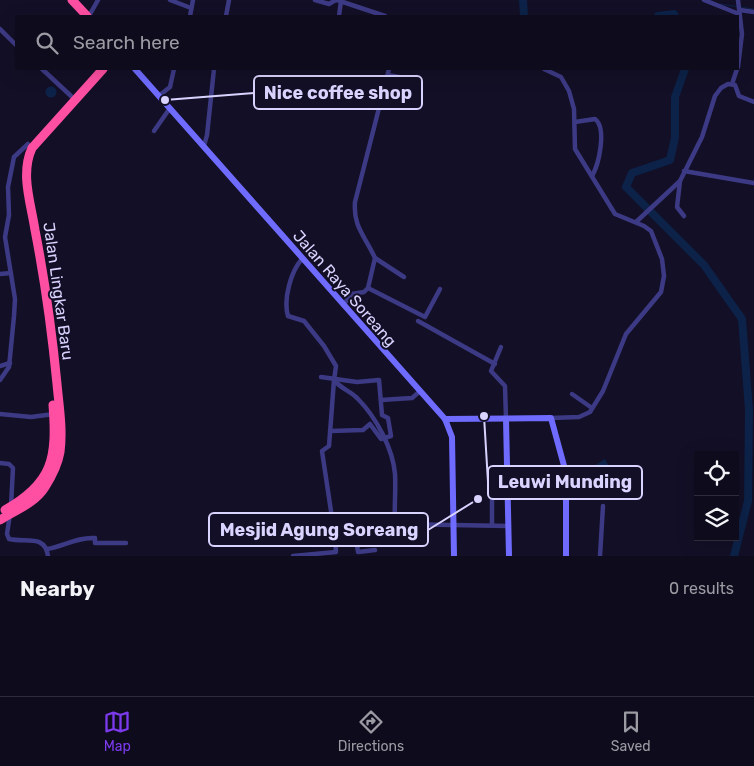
<!DOCTYPE html>
<html lang="en">
<head>
<meta charset="utf-8">
<style>
	:root { --surface:#0e0b1c; --page:#1c1929; --text:#f1f3f6; --muted:#9b9ba3; --line:#2e2b3b; --accent:#7c3aed }
	body { margin:0; font-family:Rubik,sans-serif; background:var(--page); color:var(--text) }
	.controls { position:absolute; right:15px; bottom:15px; display:grid; overflow:hidden; border-radius:0px; box-shadow:0 5px 20px #0002 }
	.controls button { width:45px; height:45px; display:grid; place-items:center; padding:0; border:0; border-bottom:1px solid var(--line); background:var(--surface); color:var(--text); font:25px sans-serif }
	.list { margin:0; padding:0; list-style:none }
	h2 { display:flex; justify-content:space-between; align-items:center; height:65px; margin:0; padding:0 20px; font-size:21px }
	h2 small { font-size:16px; font-weight:400; color:var(--muted) }
	.icon { flex:none; width:28px; height:28px; fill:none; stroke:currentColor; stroke-width:2; stroke-linecap:round; stroke-linejoin:round }
	.map { position:relative; flex:none; width:754px; height:556px; overflow:hidden }
	.search { position:absolute; background:var(--surface); box-shadow:0 5px 20px #0002; left:15px; right:15px; top:15px; height:55px; display:flex; align-items:center; gap:12px; box-sizing:border-box; padding:0 18px; border-radius:0px; color:var(--muted); font-size:19px }
	.sheet { height:140px; background:var(--surface) }
	nav { display:flex; justify-content:space-around; align-items:center; box-sizing:border-box; height:70px; border-top:1px solid var(--line); background:var(--surface); font-size:14px; color:var(--muted) }
	nav a { display:grid; justify-items:center; gap:2px }
	nav .on { color:var(--accent) }
	.map>svg:first-child { display:block }
	.water { fill:url(#water-ripples) }
	.lines { fill:none; stroke-linecap:round; stroke-linejoin:round }
	.stream { stroke:#0c2248; stroke-width:1 }
	.river { stroke:#0c2248; stroke-width:8 }
	.street { stroke:#3d3a85; stroke-width:4.5 }
	.secondary { stroke:#6f6bff; stroke-width:6 }
	.highway { stroke:#ff4fa3; stroke-width:9 }
	.labels { text-anchor:middle; stroke-width:4; stroke-linejoin:round; paint-order:stroke }
	.street-label { font-size:16px; fill:#d9d4ff; stroke:#130f26 }
	.leader { fill:none; stroke:#d9d4ff; stroke-width:2 }
	.callout-dot { fill:#d9d4ff; stroke:#130f26; stroke-width:2 }
	.callout { fill:#130f26; stroke:#d9d4ff; stroke-width:2 }
	.callout-label { font-size:18px; text-anchor:middle; font-weight:bold; fill:#d9d4ff }
</style>
</head>
<body>
<div class="map">
<svg width="754" height="556" viewBox="0 0 754 556">
	<defs>
		<pattern id="water-ripples" width="26" height="14" patternUnits="userSpaceOnUse" patternTransform="scale(1.25)"><rect width="26" height="14" fill="#0c2248"/><path d="M2 4q2-2 4 0t4 0M15 11q2-2 4 0t4 0" fill="none" stroke="#2f4163"/></pattern>
	</defs>
	<rect width="100%" height="100%" fill="#130f26"/>
	<!-- water -->
	<g class="water">
		<circle cx="51" cy="92" r="5.5"/>
		<path d="M605 459 611 471 600 478 594 466Z"/>
	</g>
	<g class="lines">
		<!-- stream -->
		<path class="stream" d="M720 4 753 9"/>
		<!-- river -->
		<g class="river">
			<path d="M523 0 524 16"/>
			<path d="M658 16 674 14 675 16"/>
			<path d="M685 69 675 97V138L670 160 632 173 626 187 704 265 742 319 749 410 748 501 734 556"/>
		</g>
		<!-- street -->
		<g class="street">
			<path d="M170 0 191 8"/>
			<path d="M315 0 329 4 336 0"/>
			<path d="M337 0 385 16"/>
			<path d="M704 0 739 14"/>
			<path d="M740 10 754 12"/>
			<path d="M89 16 98 0"/>
			<path d="M190 16 193 0"/>
			<path d="M226 16 229 0"/>
			<path d="M339 16 341 1"/>
			<path d="M0 29 16 45"/>
			<path d="M738 67 742 34 738 0"/>
			<path d="M42 69 71 96"/>
			<path d="M544 69 561 77 569 91 574 109 575 149 615 214 644 226 651 231 662 259 664 276 661 292 626 334 603 391 590 412 579 417 551 418"/>
			<path d="M388 75 415 80"/>
			<path d="M732 84 737 69"/>
			<path d="M160 95 170 87 174 69"/>
			<path d="M575 122 595 119C607 128 599 164 592 176"/>
			<path d="M154 131 170 108"/>
			<path d="M204 146 207 135 214 69"/>
			<path d="M684 171 754 183"/>
			<path d="M680 181 677 207 684 216"/>
			<path d="M636 222 680 181 702 137 715 96 721 88 728 84 735 85 739 96 754 102"/>
			<path d="M375 258 404 277"/>
			<path d="M302 259C291 271 283 299 288 316L304 321 324 346 336 366 334 380C341 389 351 391 358 399 376 417 393 449 395 474 396 491 394 508 395 524L377 528 374 536"/>
			<path d="M0 274 11 273"/>
			<path d="M368 288 425 317 440 289"/>
			<path d="M343 305 352 294 364 292 368 288 375 258C365 236 353 227 355 202L389 69"/>
			<path d="M418 321 495 364"/>
			<path d="M501 347 491 371 505 386 506 419"/>
			<path d="M0 366 10 363"/>
			<path d="M321 377 357 382 379 380 382 415 388 418 391 436 381 439 370 424 363 430 330 431"/>
			<path d="M0 380 9 367 14 316 15 299 5 237 9 215 8 187 14 157 28 144"/>
			<path d="M334 380 329 446 322 451 335 538"/>
			<path d="M572 394 592 408"/>
			<path d="M381 400 412 398 419 392"/>
			<path d="M0 414 31 417 54 414"/>
			<path d="M0 463 9 464 13 468 11 506"/>
			<path d="M492 498V525"/>
			<path d="M10 514 7 534 9 539C26 543 45 534 48 556"/>
			<path d="M395 524 509 526"/>
			<path d="M47 549C64 546 77 537 95 538V543H126"/>
			<path d="M293 556 336 552 335 538H356L358 552 375 550"/>
			<path d="M600 556 603 506"/>
		</g>
		<!-- secondary -->
		<g class="secondary">
			<path d="M135 69 445 419 452 437 454 556"/>
			<path d="M445 419 551 418 566 473V556"/>
			<path d="M506 419 509 556"/>
		</g>
		<!-- highway -->
		<g class="highway">
			<path d="M72 0 87 16"/>
			<path d="M5 510C53 483 57 458 53 405"/>
			<path d="M0 520C16 510 35 503 45 487 52 476 58 464 60 452 63 429 59 406 57 384 52 332 45 281 35 230 31 203 20 174 32 148L103 69"/>
		</g>
	</g>
	<g class="labels">
		<!-- street labels -->
		<g class="street-label">
			<text transform="translate(345 288) rotate(49)" y="6">Jalan Raya Soreang</text>
			<text transform="translate(59 291) rotate(82)" y="6">Jalan Lingkar Baru</text>
		</g>
	</g>
	<!-- callouts -->
	<path class="leader" d="M165 100L254 93M484 416L488 482M478 499L428 530"/>
	<g class="callout-dot">
		<circle cx="165" cy="100" r="5"/>
		<circle cx="484" cy="416" r="5"/>
		<circle cx="478" cy="499" r="5"/>
	</g>
	<g class="callout">
		<rect x="254" y="76" width="168" height="33" rx="5"/>
		<rect x="488" y="466" width="154" height="33" rx="5"/>
		<rect x="209" y="513" width="219" height="33" rx="5"/>
	</g>
	<g class="callout-label">
		<text x="338" y="99">Nice coffee shop</text>
		<text x="565" y="488">Leuwi Munding</text>
		<text x="319" y="536">Mesjid Agung Soreang</text>
	</g>
</svg>
<div class="controls">
<button><svg class="icon" aria-label="locate" viewBox="0 0 24 24"><circle cx="12" cy="12" r="6"/><path d="M12 2v4M12 18v4M2 12h4M18 12h4"/></svg></button>
<button><svg class="icon" aria-label="layers" viewBox="0 0 24 24"><path d="M12 4l9 5-9 5-9-5zM3 14l9 5 9-5"/></svg></button>
</div>
<div class="search"><svg class="icon" aria-label="search" viewBox="0 0 24 24"><circle cx="10" cy="10" r="6"/><path d="M15 15l6 6"/></svg>Search here</div>
</div>
<section class="sheet">
<h2>Nearby<small>0 results</small></h2>
<ul class="list">
</ul>
</section>
<nav>
<a class="on"><svg class="icon" aria-label="map" viewBox="0 0 24 24"><path d="M3 6l6-2 6 2 6-2v14l-6 2-6-2-6 2zM9 4v14M15 6v14"/></svg>Map</a>
<a><svg class="icon" aria-label="directions" viewBox="0 0 24 24"><path d="M12 3l9 9-9 9-9-9zM9 14v-3h6M13 9l2 2-2 2"/></svg>Directions</a>
<a><svg class="icon" aria-label="saved" viewBox="0 0 24 24"><path d="M7 4h10v16l-5-4-5 4z"/></svg>Saved</a>
</nav>
</body>
</html>
